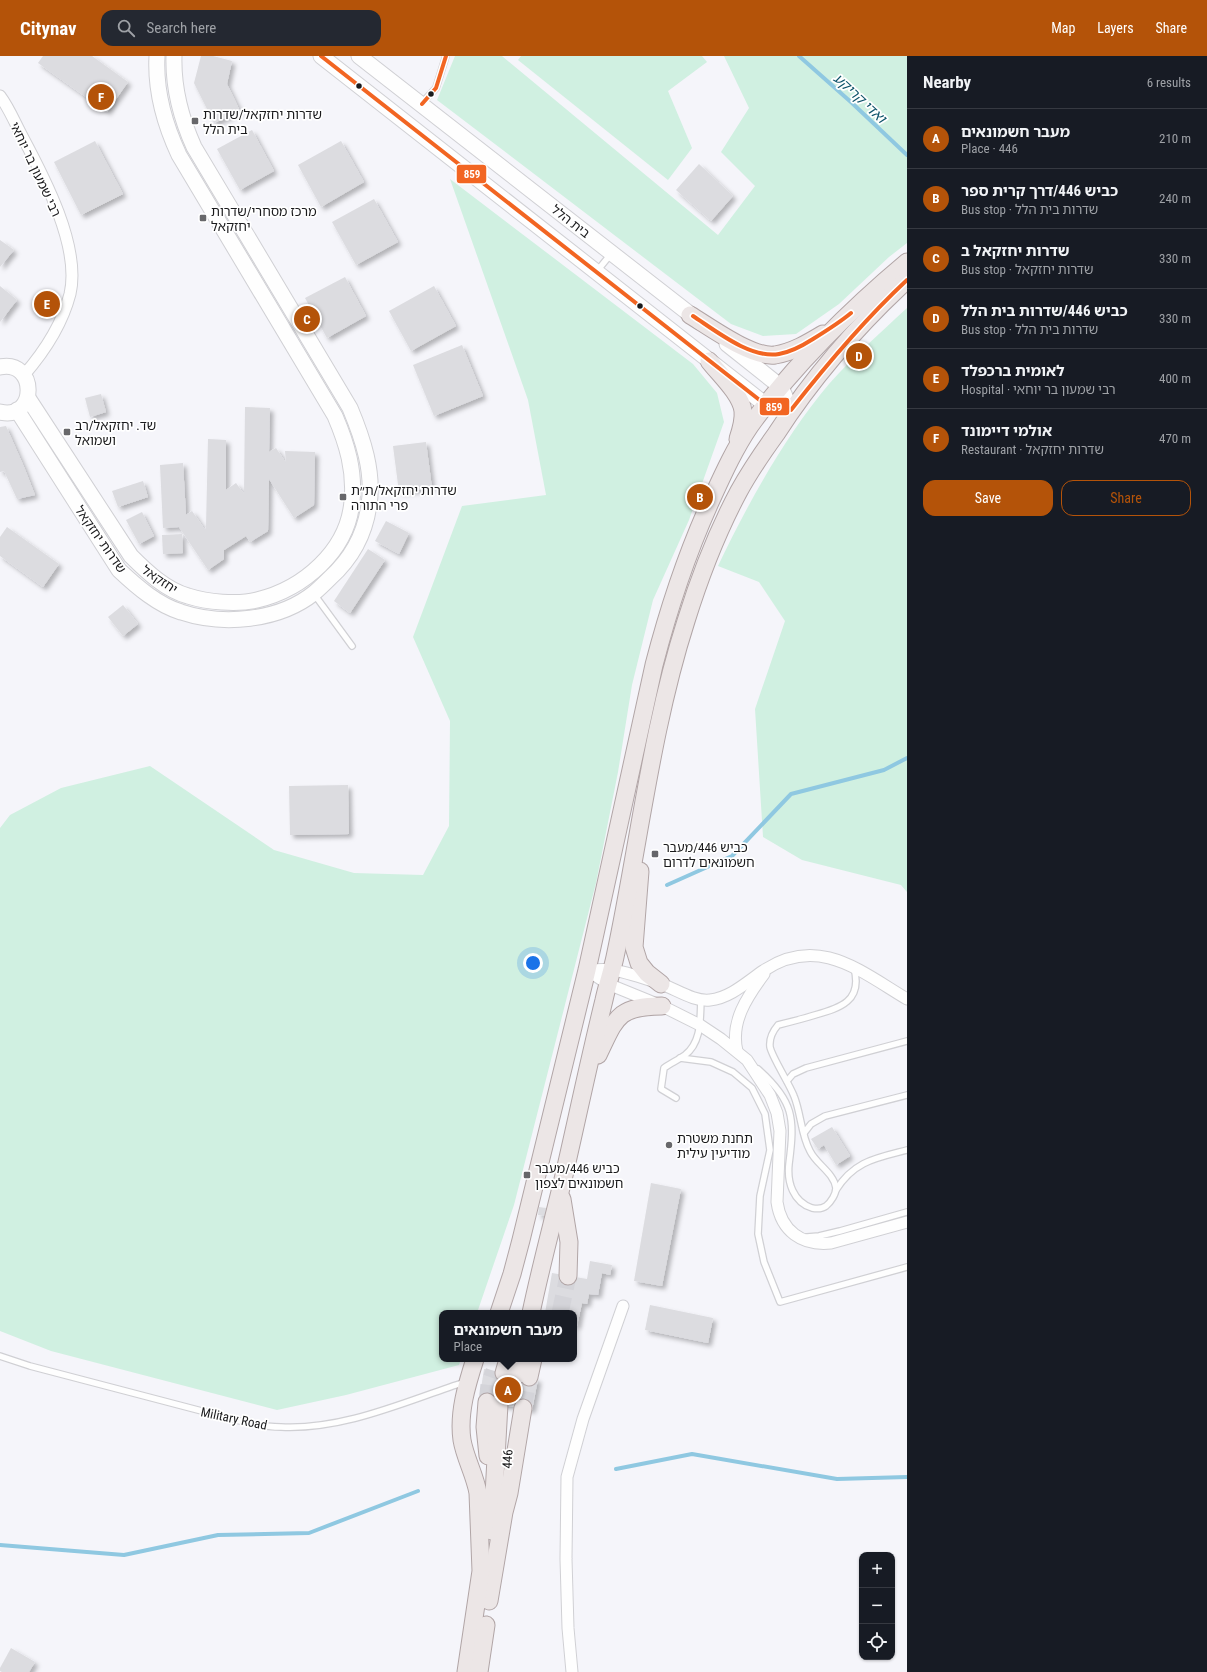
<!DOCTYPE html>
<html lang="en">
<head>
<meta charset="utf-8">
<style>
	:root { --surface:#171b24; --page:#242831; --text:#f1f3f6; --muted:#9ea1a6; --line:#363941; --accent:#b45309 }
	body { margin:0; font-family:"Roboto Condensed","Noto Sans Hebrew",sans-serif; background:var(--page); color:var(--text) }
	.controls { position:absolute; right:12px; bottom:12px; display:grid; overflow:hidden; border-radius:8px; box-shadow:0 1px 3px #0004 }
	.controls button { width:36px; height:36px; display:grid; place-items:center; padding:0; border:0; border-bottom:1px solid var(--line); background:var(--surface); color:var(--text); font:20px sans-serif }
	.you { position:absolute; left:533px; top:907px; width:14px; height:14px; margin:-10px; border:3px solid #fff; border-radius:50%; background:#1a73e8; box-shadow:0 0 0 6px #1a73e833 }
	.badge { display:grid; place-items:center; width:26px; height:26px; border-radius:50%; background:var(--accent); color:#fff; font-size:13px; font-weight:700 }
	.pin { position:absolute; translate:-50% -50%; border:2px solid #fff; box-shadow:0 1px 4px #0006 }
	.popup { position:absolute; left:439px; top:1254px; width:138px; height:52px; box-sizing:border-box; display:grid; place-content:center; border-radius:8px; background:var(--surface); filter:drop-shadow(0 1px 3px #0005); font-size:13px; white-space:nowrap; color:var(--muted) }
	.popup b { font-size:15px; color:var(--text) }
	.popup::after { content:''; position:absolute; left:50%; top:100%; margin-left:-8px; border:8px solid transparent; border-top-color:var(--surface) }
	.list { margin:0; padding:0; list-style:none }
	h2 { display:flex; justify-content:space-between; align-items:center; height:52px; margin:0; padding:0 16px; font-size:17px }
	h2 small { font-size:13px; font-weight:400; color:var(--muted) }
	.list li { display:grid; grid-template-columns:26px 1fr auto; gap:12px; align-items:center; box-sizing:border-box; height:60px; padding:0 16px; border-top:1px solid var(--line) }
	.list b { display:block; font-size:15px; white-space:nowrap }
	.list p { margin:0; font-size:13px; white-space:nowrap; color:var(--muted) }
	.list em { font-size:13px; font-style:normal; color:var(--muted) }
	.actions { display:flex; gap:8px; padding:12px 16px }
	.actions a { flex:1; padding:9px 0; border:1px solid var(--accent); border-radius:12px; text-align:center; font-size:14px; color:var(--accent) }
	.actions .main { background:var(--accent); color:#fff }
	.icon { flex:none; width:22px; height:22px; fill:none; stroke:currentColor; stroke-width:2; stroke-linecap:round; stroke-linejoin:round }
	.map { position:relative; flex:none; width:907px; height:1616px; overflow:hidden }
	header { display:flex; align-items:center; gap:24px; box-sizing:border-box; height:56px; padding:0 20px; background:var(--accent); color:#fff }
	header strong { font-size:19px }
	nav { display:flex; gap:22px; margin-inline-start:auto; font-size:14px }
	.search { width:280px; height:36px; background:var(--page); display:flex; align-items:center; gap:10px; box-sizing:border-box; padding:0 14px; border-radius:12px; color:var(--muted); font-size:15px }
	main { display:flex }
	aside { flex:1; background:var(--surface) }
	.map>svg:first-child { display:block }
	.green { fill:#d0f0e1 }
	.lines { fill:none; stroke-linecap:round; stroke-linejoin:round }
	.stream { stroke:#8fc8e1; stroke-width:4 }
	.building { fill:#dcdce0; filter:url(#shadow) }
	.primary-tunnel { stroke:#d4d4d9; stroke-width:17; stroke-dasharray:17 8; stroke-linecap:butt }
	.lane-casing { stroke:#d0d0d4; stroke-width:8 }
	.street-casing { stroke:#d0d0d4; stroke-width:13 }
	.secondary-casing { stroke:#d0d0d4; stroke-width:17 }
	.primary-casing { stroke:#b1a5a6; stroke-width:19 }
	.lane { stroke:#fefefe; stroke-width:5.5 }
	.street { stroke:#fefefe; stroke-width:11 }
	.secondary { stroke:#fefefe; stroke-width:15 }
	.primary { stroke:#ece6e6; stroke-width:17 }
	.bus-1-casing { stroke:#fff; stroke-width:7 }
	.bus-1 { stroke:#f26522; stroke-width:4 }
	.bus-dot { fill:#1a1a1c; stroke:#fff; stroke-width:1.5 }
	.poi-dot { fill:#67676a; stroke:#fff; stroke-width:1.5 }
	.labels { text-anchor:middle; stroke-width:3.5; stroke-linejoin:round; paint-order:stroke }
	.poi-label { font-size:13px; fill:#1a1a1c; stroke:#fff; text-anchor:start }
	.street-label { font-size:13px; fill:#1a1a1c; stroke:#fff }
	.water-label { font-size:14px; font-style:italic; fill:#0e536a; stroke:#fff }
	.line-badge { stroke:#fff; stroke-width:1.5 }
	.badge-label { font-size:11px; text-anchor:middle; font-weight:bold; fill:#fff }
</style>
</head>
<body>
<header>
<strong>Citynav</strong>
<div class="search"><svg class="icon" aria-label="search" viewBox="0 0 24 24"><circle cx="10" cy="10" r="6"/><path d="M15 15l6 6"/></svg>Search here</div>
<nav><a>Map</a><a>Layers</a><a>Share</a></nav>
</header>
<main>
<div class="map">
<svg width="907" height="1616" viewBox="0 0 907 1616">
	<defs>
		<filter id="shadow"><feDropShadow dx="3.5" dy="3.5" stdDeviation="2" flood-color="#0004"/></filter>
	</defs>
	<rect width="100%" height="100%" fill="#f5f5fa"/>
	<!-- green -->
	<g class="green">
		<path d="M455 0H502L718 179 755 130 721 96 749 52 724 0H907V187L889 201 839 248 796 278 763 280 731 268 437 44Z"/>
		<path d="M521 0H702L707 6 668 35 692 92 668 124 518 4Z"/>
		<path d="M450 123 693 308 717 337 724 366 689 464 653 544 632 629 618 716 596 827 514 1149 477 1257H442V1303H461L459 1309 346 1339 277 1354 51 1295 0 1275V772L10 759 61 732 150 710 274 794 354 817 423 819 449 770 450 665 413 581 462 450 546 439 528 344Z"/>
		<path d="M907 252V836L901 829 802 804 763 781 755 653 785 565 759 526 718 510C747 449 785 380 829 328 853 301 880 277 907 252Z"/>
	</g>
	<g class="lines">
		<!-- stream -->
		<g class="stream">
			<path d="M799 0 852 47 907 99"/>
			<path d="M667 829 732 800 791 738 884 714 907 702"/>
			<path d="M616 1413 692 1398 837 1423 907 1421"/>
			<path d="M0 1489 124 1499 218 1479 309 1477 418 1435"/>
		</g>
	</g>
	<!-- building -->
	<g class="building">
		<path d="M43 0H92L128 26 107 56 38 7Z"/>
		<path d="M201 0H213L232 5 227 28 240 55 214 67 194 27Z"/>
		<path d="M252 74 274 115 240 134 217 93Z"/>
		<path d="M95 85 123 138 81 159 54 106Z"/>
		<path d="M341 85 364 126 321 151 298 109Z"/>
		<path d="M699 108 733 140 711 165 676 134Z"/>
		<path d="M374 143 398 186 356 209 332 166Z"/>
		<path d="M0 184 14 194 0 211Z"/>
		<path d="M345 221 366 260 327 282 305 242Z"/>
		<path d="M0 230 17 244 0 266Z"/>
		<path d="M434 230 456 270 411 295 389 255Z"/>
		<path d="M462 289 483 340 434 360 413 309Z"/>
		<path d="M101 338 106 356 90 361 85 342Z"/>
		<path d="M245 351 270 352 269 396 276 392 286 407 285 395 315 396 314 449 294 462 269 423 268 475 250 486 246 480 224 494V503L208 514 179 471 163 472 160 409 183 407 186 459 192 455 205 474 206 471 208 383 226 384V434L236 427 244 438Z"/>
		<path d="M6 370 24 411 35 439 17 443 4 415 0 416V371Z"/>
		<path d="M426 386 432 432 399 436 393 390Z"/>
		<path d="M143 425 148 441 118 451 112 435Z"/>
		<path d="M142 456 154 480 139 488 126 464Z"/>
		<path d="M386 465 409 477 399 498 375 485Z"/>
		<path d="M7 471 59 508 43 531 0 500V481Z"/>
		<path d="M182 478 183 497 163 498 162 479Z"/>
		<path d="M368 493 385 504 350 557 334 545Z"/>
		<path d="M123 549 138 568 123 580 108 561Z"/>
		<path d="M348 729 349 778 290 779 289 730Z"/>
		<path d="M832 1071 850 1100 836 1109 824 1089 818 1093 811 1083Z"/>
		<path d="M651 1127 681 1133 662 1230 634 1225Z"/>
		<path d="M539 1151 546 1152 545 1160 538 1159Z"/>
		<path d="M590 1205 612 1209 610 1219 602 1217 598 1239 589 1238 587 1248 582 1247 577 1270 574 1269V1257H545L552 1217 587 1223Z"/>
		<path d="M650 1249 713 1262 708 1287 645 1274Z"/>
		<path d="M484 1313 538 1323 532 1354 479 1345Z"/>
		<path d="M11 1592 35 1606 29 1616H2L0 1615V1612Z"/>
	</g>
	<g class="lines">
		<!-- primary-tunnel -->
		<g class="primary-tunnel">
			<path d="M560 1257 568 1220"/>
			<path d="M487 1346 489 1329 494 1315"/>
			<path d="M499 1348 504 1317"/>
			<path d="M511 1350 517 1319"/>
			<path d="M523 1352 529 1321"/>
		</g>
		<defs>
			<g id="lane">
				<path d="M422 47 436 32 446 0"/>
				<path d="M597 215 611 198"/>
				<path d="M314 538 352 590"/>
				<path d="M680 1002 711 1006 733 1016 752 1032 765 1058 770 1094 760 1140 758 1178 764 1206 780 1246 907 1211"/>
				<path d="M758 1013C794 1045 795 1062 789 1108 787 1126 793 1146 812 1152 817 1153 822 1153 826 1150 831 1146 836 1138 836 1132 834 1117 816 1108 810 1095 801 1079 801 1057 794 1040 789 1027 772 1001 770 991 769 982 772 976 778 969 790 966 802 963 815 959 840 952 863 945 854 912"/>
				<path d="M787 1025 793 1018 806 1012 907 985"/>
				<path d="M676 1042 661 1033 664 1012C671 1007 678 1004 685 999 702 986 700 962 701 944"/>
				<path d="M804 1077 811 1068 825 1060 907 1039"/>
				<path d="M836 1134C854 1105 876 1102 907 1094"/>
				<path d="M807 1181 819 1180 840 1175 907 1156"/>
				<path d="M0 1300 30 1310 236 1364C251 1368 266 1371 281 1371 345 1374 406 1345 465 1326"/>
			</g>
			<g id="street">
				<path d="M0 40C9 52 15 67 22 80 44 121 81 191 70 238 62 269 44 296 24 319"/>
				<path d="M907 943C860 915 818 878 763 915 747 926 730 942 710 944 694 946 676 933 661 928 647 923 627 916 612 914 604 913 595 914 587 914L608 928 662 950 700 969 721 983 747 1004 770 1039 777 1057 780 1075 777 1146C781 1175 802 1190 831 1187L907 1166"/>
				<path d="M737 995C730 966 747 941 764 918"/>
				<path d="M572 1616 568 1572 566 1503 567 1421 583 1363 623 1250"/>
			</g>
			<g id="secondary">
				<path d="M321 0 766 349 791 354"/>
				<path d="M359 0 700 266"/>
				<path d="M727 288 781 331 791 354"/>
				<path d="M0 311C37 303 38 365 0 356"/>
				<path d="M28 342 131 500C147 516 166 534 188 540 207 546 237 549 257 544 303 533 348 495 352 445 355 415 347 388 335 360L179 99C164 67 155 35 157 0"/>
				<path d="M17 354 119 514C137 531 158 549 181 556 223 570 279 565 314 537 320 532 325 527 330 522 351 503 365 478 369 449 374 416 363 383 350 352L194 91C181 62 173 32 174 0"/>
			</g>
			<g id="primary">
				<path d="M690 259C710 271 752 302 775 299 793 296 808 287 823 278"/>
				<path d="M709 305C719 318 741 338 743 355 744 364 741 374 738 383"/>
				<path d="M640 815 634 891 639 907 647 917 661 928"/>
				<path d="M598 999C616 962 617 950 662 950"/>
				<path d="M562 1143 569 1186 568 1220"/>
				<path d="M499 1257 512 1218 521 1184 587 914 654 609C669 551 688 494 713 440 724 416 735 392 750 370 791 312 852 252 907 206"/>
				<path d="M531 1257C541 1209 554 1162 565 1115 578 1058 590 1001 604 944 607 930 612 915 615 901 639 789 651 674 686 565 700 520 717 476 739 435 750 415 763 396 776 378 813 321 857 270 907 224"/>
				<path d="M504 1317 508 1303"/>
				<path d="M517 1319 521 1303"/>
				<path d="M529 1321 533 1303"/>
				<path d="M487 1346 485 1371 488 1400"/>
				<path d="M492 1475 499 1348"/>
				<path d="M489 1545 504 1456 509 1437 523 1352"/>
				<path d="M466 1616 481 1515 478 1437C475 1419 465 1402 462 1384 458 1357 467 1328 475 1303"/>
				<path d="M479 1616 486 1569"/>
			</g>
		</defs>
		<!-- lane casing -->
		<use href="#lane" class="lane-casing"/>
		<!-- street casing -->
		<use href="#street" class="street-casing"/>
		<!-- secondary casing -->
		<use href="#secondary" class="secondary-casing"/>
		<!-- primary casing -->
		<use href="#primary" class="primary-casing"/>
		<!-- lane -->
		<use href="#lane" class="lane"/>
		<!-- street -->
		<use href="#street" class="street"/>
		<!-- secondary -->
		<use href="#secondary" class="secondary"/>
		<!-- primary -->
		<use href="#primary" class="primary"/>
		<defs>
			<g id="bus-1">
				<path d="M321 0 766 349 791 354C827 308 864 264 907 224"/>
				<path d="M422 48 436 32 446 0"/>
				<path d="M693 260C716 275 751 303 779 298 791 296 802 290 813 283 826 275 839 267 851 257"/>
			</g>
		</defs>
		<!-- bus-1 casing -->
		<use href="#bus-1" class="bus-1-casing"/>
		<!-- bus-1 -->
		<use href="#bus-1" class="bus-1"/>
	</g>
	<!-- markers -->
	<g class="bus-dot">
		<circle cx="359" cy="30" r="3.5"/>
		<circle cx="431" cy="38" r="3.5"/>
		<circle cx="640" cy="250" r="3.5"/>
	</g>
	<g class="poi-dot">
		<rect x="191" y="61" width="8" height="8" rx="2"/>
		<rect x="199" y="158" width="8" height="8" rx="2"/>
		<rect x="63" y="372" width="8" height="8" rx="2"/>
		<rect x="339" y="437" width="8" height="8" rx="2"/>
		<rect x="651" y="794" width="8" height="8" rx="2"/>
		<circle cx="669" cy="1089" r="4"/>
		<rect x="523" y="1115" width="8" height="8" rx="2"/>
	</g>
	<g class="labels">
		<!-- poi labels -->
		<g class="poi-label">
			<text x="203" y="63">שדרות יחזקאל/שדרות<tspan x="203" dy="15">בית הלל</tspan></text>
			<text x="211" y="160">מרכז מסחרי/שדרות<tspan x="211" dy="15">יחזקאל</tspan></text>
			<text x="75" y="374">שד. יחזקאל/רב<tspan x="75" dy="15">ושמואל</tspan></text>
			<text x="351" y="439">שדרות יחזקאל/ת״ת<tspan x="351" dy="15">פרי התורה</tspan></text>
			<text x="663" y="796">כביש 446/מעבר<tspan x="663" dy="15">חשמונאים לדרום</tspan></text>
			<text x="677" y="1087">תחנת משטרת<tspan x="677" dy="15">מודיעין עילית</tspan></text>
			<text x="535" y="1117">כביש 446/מעבר<tspan x="535" dy="15">חשמונאים לצפון</tspan></text>
		</g>
		<!-- street labels -->
		<g class="street-label">
			<text transform="translate(36 113) rotate(65)" y="5">רבי שמעון בר יוחאי</text>
			<text transform="translate(571 165) rotate(38)" y="5">בית הלל</text>
			<text transform="translate(101 483) rotate(55)" y="5">שדרות יחזקאל</text>
			<text transform="translate(160 523) rotate(34)" y="5">יחזקאל</text>
			<text transform="translate(234 1362) rotate(12)" y="5">Military Road</text>
			<text transform="translate(507 1403) rotate(-87)" y="5">446</text>
		</g>
		<!-- water labels -->
		<g class="water-label">
			<text transform="translate(860 42) rotate(43)" y="5">ואדי קריקע</text>
		</g>
	</g>
	<g class="line-badge">
		<rect x="456" y="108" width="31" height="20" rx="4" fill="#f26522"/>
		<rect x="759" y="341" width="31" height="19" rx="4" fill="#f26522"/>
	</g>
	<g class="badge-label">
		<text x="472" y="122">859</text>
		<text x="774" y="355">859</text>
	</g>
</svg>
<div class="controls">
<button>+</button>
<button>−</button>
<button><svg class="icon" aria-label="locate" viewBox="0 0 24 24"><circle cx="12" cy="12" r="6"/><path d="M12 2v4M12 18v4M2 12h4M18 12h4"/></svg></button>
</div>
<div class="you"></div>
<div class="pin badge" style="left:508px;top:1334px">A</div>
<div class="popup"><b>מעבר חשמונאים</b>Place</div>
<div class="pin badge" style="left:700px;top:441px">B</div>
<div class="pin badge" style="left:307px;top:263px">C</div>
<div class="pin badge" style="left:859px;top:300px">D</div>
<div class="pin badge" style="left:47px;top:248px">E</div>
<div class="pin badge" style="left:101px;top:41px">F</div>
</div>
<aside>
<h2>Nearby<small>6 results</small></h2>
<ul class="list">
<li><span class="badge">A</span><div><b>מעבר חשמונאים</b><p>Place · 446</p></div><em>210 m</em></li>
<li><span class="badge">B</span><div><b>כביש 446/דרך קרית ספר</b><p>Bus stop · שדרות בית הלל</p></div><em>240 m</em></li>
<li><span class="badge">C</span><div><b>שדרות יחזקאל ב</b><p>Bus stop · שדרות יחזקאל</p></div><em>330 m</em></li>
<li><span class="badge">D</span><div><b>כביש 446/שדרות בית הלל</b><p>Bus stop · שדרות בית הלל</p></div><em>330 m</em></li>
<li><span class="badge">E</span><div><b>לאומית ברכפלד</b><p>Hospital · רבי שמעון בר יוחאי</p></div><em>400 m</em></li>
<li><span class="badge">F</span><div><b>אולמי דיימונד</b><p>Restaurant · שדרות יחזקאל</p></div><em>470 m</em></li>
</ul>
<div class="actions"><a class="main">Save</a><a>Share</a></div>
</aside>
</main>
</body>
</html>
